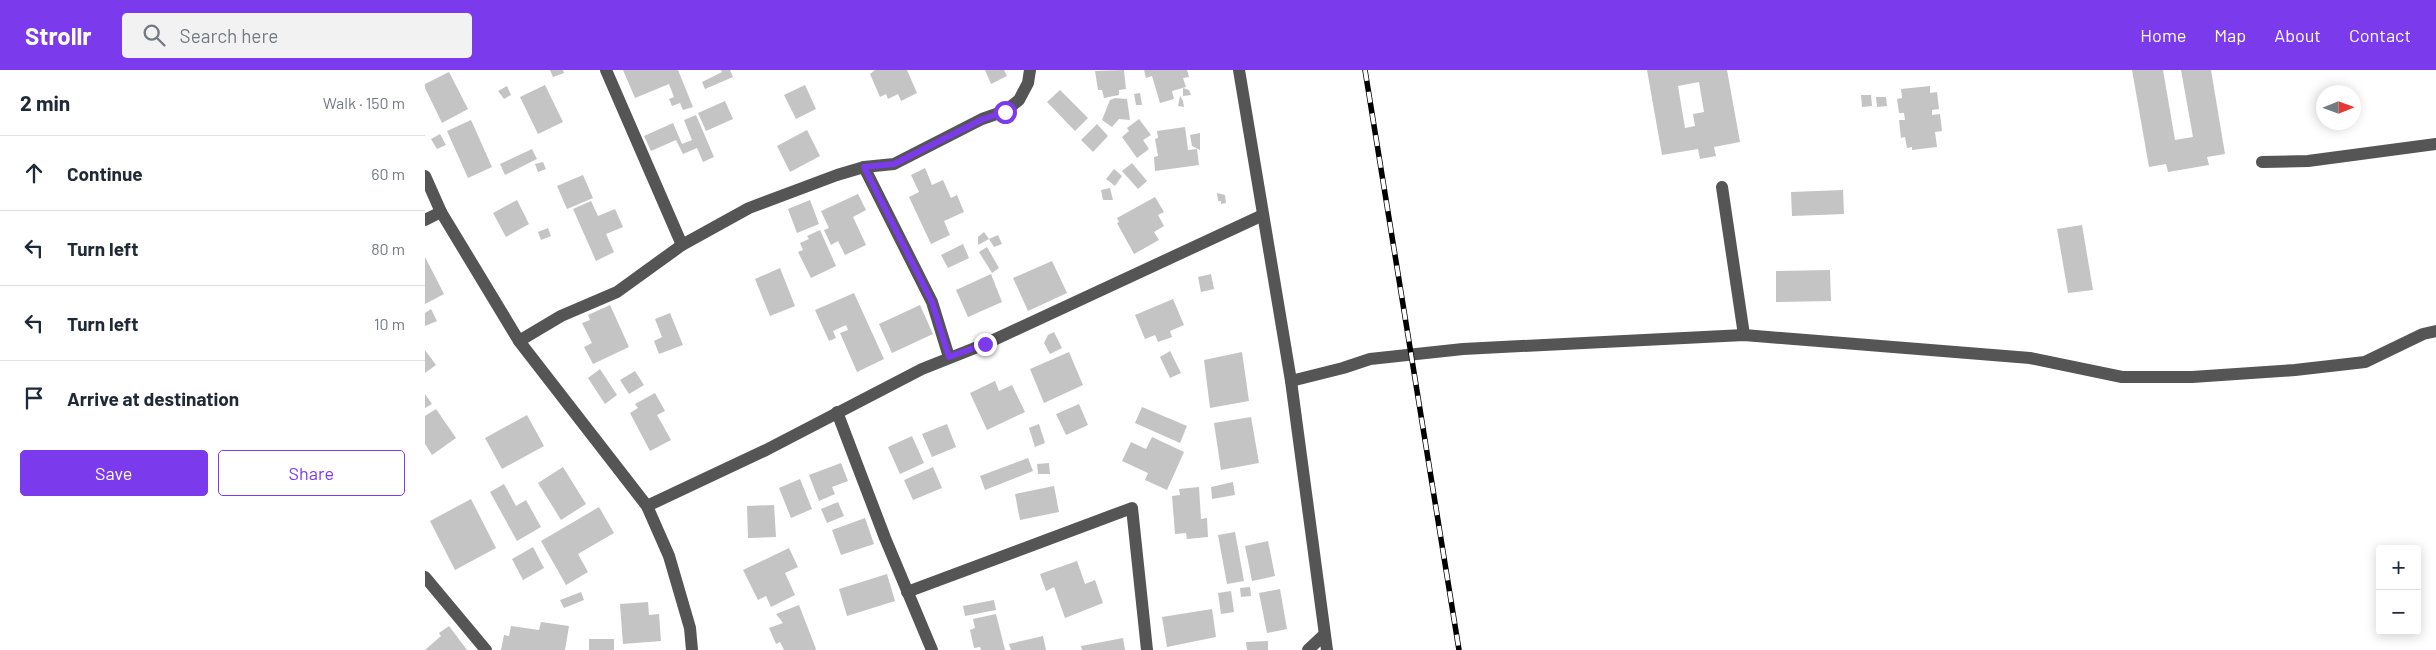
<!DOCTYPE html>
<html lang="en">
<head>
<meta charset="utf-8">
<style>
	:root { --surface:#fff; --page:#f2f2f3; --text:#1f2937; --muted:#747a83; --line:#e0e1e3; --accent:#7c3aed }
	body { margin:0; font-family:Barlow,sans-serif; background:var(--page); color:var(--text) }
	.controls { position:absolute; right:15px; bottom:15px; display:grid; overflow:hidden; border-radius:5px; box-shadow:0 2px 12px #0003 }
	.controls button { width:45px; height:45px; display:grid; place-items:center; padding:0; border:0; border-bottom:1px solid var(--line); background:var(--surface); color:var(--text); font:25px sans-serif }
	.compass { position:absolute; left:1891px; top:15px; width:45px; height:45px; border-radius:50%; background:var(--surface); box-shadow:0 2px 12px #0003; rotate:89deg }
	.stop { position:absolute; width:15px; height:15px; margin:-11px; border:4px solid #7c3aed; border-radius:50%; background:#fff }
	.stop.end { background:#7c3aed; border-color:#fff; box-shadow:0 1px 5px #0008 }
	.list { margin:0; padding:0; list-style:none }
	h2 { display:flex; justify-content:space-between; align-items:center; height:65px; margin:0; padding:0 20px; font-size:21px }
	h2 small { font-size:16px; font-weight:400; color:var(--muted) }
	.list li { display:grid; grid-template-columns:32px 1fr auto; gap:15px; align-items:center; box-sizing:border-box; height:75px; padding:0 20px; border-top:1px solid var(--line) }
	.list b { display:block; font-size:19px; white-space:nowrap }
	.list em { font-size:16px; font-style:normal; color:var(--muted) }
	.actions { display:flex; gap:10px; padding:15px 20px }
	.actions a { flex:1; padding:11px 0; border:1px solid var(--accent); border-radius:5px; text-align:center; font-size:18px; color:var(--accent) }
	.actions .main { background:var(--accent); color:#fff }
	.icon { flex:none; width:28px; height:28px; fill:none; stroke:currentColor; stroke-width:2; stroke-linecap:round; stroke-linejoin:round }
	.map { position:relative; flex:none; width:2011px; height:580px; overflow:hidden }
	header { display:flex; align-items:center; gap:30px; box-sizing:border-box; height:70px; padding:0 25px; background:var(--accent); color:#fff }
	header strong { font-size:24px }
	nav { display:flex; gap:28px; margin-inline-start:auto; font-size:18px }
	.search { width:350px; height:45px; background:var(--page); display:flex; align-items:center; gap:12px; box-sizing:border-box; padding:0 18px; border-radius:5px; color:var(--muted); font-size:19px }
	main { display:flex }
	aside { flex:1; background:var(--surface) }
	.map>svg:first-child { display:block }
	.building { fill:#c4c4c4; fill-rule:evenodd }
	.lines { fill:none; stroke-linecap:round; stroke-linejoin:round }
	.minor { stroke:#555; stroke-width:12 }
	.rail-casing { stroke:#000; stroke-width:5.5 }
	.rail { stroke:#fff; stroke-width:4; stroke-dasharray:11; stroke-linecap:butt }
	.route { stroke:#7c3aed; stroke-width:6 }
</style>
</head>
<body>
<header>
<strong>Strollr</strong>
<div class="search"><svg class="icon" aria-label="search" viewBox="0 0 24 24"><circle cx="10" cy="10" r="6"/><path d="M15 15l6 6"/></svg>Search here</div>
<nav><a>Home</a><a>Map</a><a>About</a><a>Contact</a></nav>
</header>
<main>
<aside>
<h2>2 min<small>Walk · 150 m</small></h2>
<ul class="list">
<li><svg class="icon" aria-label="ahead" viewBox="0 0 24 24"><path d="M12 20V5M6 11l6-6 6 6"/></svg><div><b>Continue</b></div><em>60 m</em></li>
<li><svg class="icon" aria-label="left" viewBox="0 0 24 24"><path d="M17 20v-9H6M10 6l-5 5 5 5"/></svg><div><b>Turn left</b></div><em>80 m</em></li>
<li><svg class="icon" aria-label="left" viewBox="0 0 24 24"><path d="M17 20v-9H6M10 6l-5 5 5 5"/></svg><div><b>Turn left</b></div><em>10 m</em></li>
<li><svg class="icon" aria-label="arrive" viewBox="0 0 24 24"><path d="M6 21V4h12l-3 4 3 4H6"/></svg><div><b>Arrive at destination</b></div></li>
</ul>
<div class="actions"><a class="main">Save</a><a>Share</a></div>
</aside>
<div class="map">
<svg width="2011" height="580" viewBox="0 0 2011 580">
	<rect width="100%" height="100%" fill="#fff"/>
	<!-- building -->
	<g class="building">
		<path d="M125 0H138L139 3 128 7Z"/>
		<path d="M198 0H253L268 37 258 40 255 33 247 36 244 29 249 27 244 14 210 28Z"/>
		<path d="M296 0H305L308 7 280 19 277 12 297 2Z"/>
		<path d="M450 0H482L492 23 476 31 473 24 463 29 461 24 455 27 445 4Z"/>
		<path d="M560 0H579L582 6 566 14Z"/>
		<path d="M699 0 701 19 694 20V25L679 28 677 20H673L670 1Z"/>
		<path d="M719 0H762L764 7 758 8 761 17 747 21 749 29 735 33 727 6 721 8Z"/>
		<path d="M1222 0H1302L1315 72 1289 77 1291 86 1275 89 1273 79 1237 85ZM1274 12 1279 42 1268 44 1270 56 1260 58 1253 16Z"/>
		<path d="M1707 0H1738L1750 70 1768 67 1756 0H1786L1800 84 1782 87 1784 95 1743 102 1741 94 1724 97Z"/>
		<path d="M24 2 43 39 17 53 0 18V14Z"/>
		<path d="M120 15 138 52 113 64 95 27Z"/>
		<path d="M380 15 391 39 371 49 359 25Z"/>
		<path d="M82 16 86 25 79 29 73 21Z"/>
		<path d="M1505 16V23L1512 22 1514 39 1507 40V45L1515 44 1517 61 1510 62 1512 77 1487 80V77L1482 78 1480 67 1476 68 1474 50H1480L1479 43H1474L1472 29 1477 28 1476 19Z"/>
		<path d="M758 18 764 20 766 25 758 26Z"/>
		<path d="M635 20 663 48 650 61 622 32Z"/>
		<path d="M715 23 717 35H711L709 24Z"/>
		<path d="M1436 25H1446L1447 36 1437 37Z"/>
		<path d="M755 26 758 31 759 37 753 36Z"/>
		<path d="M1451 27H1461L1462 36 1452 37Z"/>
		<path d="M690 28 702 29 705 50 694 49 687 57 677 50 685 30Z"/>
		<path d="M300 31 308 49 281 61 273 43Z"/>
		<path d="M271 45 289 87 278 92 272 78 258 84 251 70 226 81 219 66 248 53 257 74 267 70 259 50Z"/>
		<path d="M714 49 726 65 718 70 724 79 712 88 697 67 704 61 702 58Z"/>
		<path d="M46 50 67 97 43 108 22 61Z"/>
		<path d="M672 54 683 66 668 82 656 70Z"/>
		<path d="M760 57 763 80 772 79 774 95 730 101 729 87 733 86 730 69 733 68 732 61Z"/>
		<path d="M382 60 395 86 365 102 352 76Z"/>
		<path d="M775 63V80L767 76 765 65Z"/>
		<path d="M15 64 21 75 12 79 6 69Z"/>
		<path d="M107 79 112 89 80 105 75 94Z"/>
		<path d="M118 92 121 99 113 102 110 94Z"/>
		<path d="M707 93 722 111 713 119 697 101Z"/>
		<path d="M500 98 507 115 518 110 526 128 532 125 539 142 519 151 525 165 506 174 484 127 494 122 486 105Z"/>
		<path d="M689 99 697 106 690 116 681 109Z"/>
		<path d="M158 105 168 128 142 139 132 116Z"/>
		<path d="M685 118 688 130H678L676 120Z"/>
		<path d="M1418 120 1419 144 1367 146 1366 122Z"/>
		<path d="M792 123 800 125 801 133 796 134V131H793Z"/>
		<path d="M433 124 441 140 428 147 441 175 420 185 413 171 406 175 399 160 404 158 396 141Z"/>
		<path d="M730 127 739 142 733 145 739 156 729 162 734 170 709 184 692 153 694 152 692 148Z"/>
		<path d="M92 130 104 154 81 167 68 143Z"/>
		<path d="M385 130 394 154 372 163 363 139Z"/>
		<path d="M166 131 173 146 190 139 198 157 181 164 189 182 171 191 148 139Z"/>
		<path d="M1657 155 1668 220 1643 223 1632 159Z"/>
		<path d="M123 158 126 166 116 170 113 162Z"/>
		<path d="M395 160 411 196 386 208 373 182 378 180 375 173 384 169 382 166Z"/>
		<path d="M559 162 564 169 553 175V167Z"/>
		<path d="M573 165 577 174 569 177 564 169Z"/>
		<path d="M538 174 544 188 523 198 516 185Z"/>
		<path d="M562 177 574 198 567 203 554 182Z"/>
		<path d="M0 187 19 224 0 234Z"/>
		<path d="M627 191 642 223 603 241 588 208Z"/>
		<path d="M355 198 370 236 345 246 330 209Z"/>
		<path d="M1405 200 1406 231 1351 232V201Z"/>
		<path d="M566 204 577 232 543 247 531 220Z"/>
		<path d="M786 204 789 219 776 222 773 207Z"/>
		<path d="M429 223 459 289 432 302 415 263 423 260 421 255 408 261 411 268 404 271 390 240Z"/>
		<path d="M748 229 759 255 745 261 747 267 733 272 730 265 720 269 710 245Z"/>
		<path d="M185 235 204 277 168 294 159 277 167 273 157 253 165 250 163 245Z"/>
		<path d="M495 235 508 264 467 283 454 254Z"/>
		<path d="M6 239 12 251 0 256V243Z"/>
		<path d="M245 243 258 275 234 284 229 271 237 267 230 249Z"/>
		<path d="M629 262 637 278 625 284 619 273 623 265Z"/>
		<path d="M0 280 11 295 0 303Z"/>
		<path d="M745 281 756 303 745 308 735 287Z"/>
		<path d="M644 282 658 315 619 333 605 299Z"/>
		<path d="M817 282 824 331 785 338 779 290Z"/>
		<path d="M175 299 192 325 180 334 163 308Z"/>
		<path d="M210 301 219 315 204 324 195 310Z"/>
		<path d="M570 311 574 321 587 315 600 342 562 360 545 323Z"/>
		<path d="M230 323 240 341 232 345 246 370 225 381 205 343 213 338 210 334Z"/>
		<path d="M0 324 7 334 0 338Z"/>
		<path d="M654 334 663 355 641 365 631 344Z"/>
		<path d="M717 337 762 356 755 373 710 353Z"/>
		<path d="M11 339 31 368 7 385 0 374V346Z"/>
		<path d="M102 345 119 376 77 399 60 368Z"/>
		<path d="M826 347 834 393 796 400 789 353Z"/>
		<path d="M522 354 531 377 507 387 497 364Z"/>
		<path d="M614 354 620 373 610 377 604 358Z"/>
		<path d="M487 366 499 393 475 404 463 377Z"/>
		<path d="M727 367 759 382 742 420 720 410 723 403 697 391 706 372 721 379Z"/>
		<path d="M603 388 608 401 560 420 555 406Z"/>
		<path d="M416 393 423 411 407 417 410 424 394 431 384 405Z"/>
		<path d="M624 393 625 404H613L612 394Z"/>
		<path d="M138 397 161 434 136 450 113 413Z"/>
		<path d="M508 397 517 418 488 430 479 410Z"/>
		<path d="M375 409 387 439 366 448 354 418Z"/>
		<path d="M808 412 810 425 787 429 786 417Z"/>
		<path d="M79 414 91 436 101 430 116 457 92 471 65 422Z"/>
		<path d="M629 416 634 442 595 450 590 424Z"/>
		<path d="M774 417 776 449 782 448 783 467 762 469 761 463 750 464 747 426 755 425 754 419Z"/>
		<path d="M46 429 71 478 30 500 5 451Z"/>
		<path d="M413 432 419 446 402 453 396 439Z"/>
		<path d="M349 435 351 467 323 468 322 436Z"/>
		<path d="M174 437 189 463 153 484 163 502 141 515 116 471Z"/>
		<path d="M440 448 449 474 416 485 407 460Z"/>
		<path d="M810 462 819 511 802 514 793 465Z"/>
		<path d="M843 471 850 506 827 511 820 476Z"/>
		<path d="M108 477 119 498 98 510 87 489Z"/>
		<path d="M364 478 373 497 360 503 370 525 346 537 341 526 333 530 318 500Z"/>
		<path d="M652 491 660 514 670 510 678 533 640 548 629 517 621 521 615 504Z"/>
		<path d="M462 504 470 531 422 546 414 519Z"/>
		<path d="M825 517 826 526 816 527 815 518Z"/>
		<path d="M855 519 862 559 842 563 834 523Z"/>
		<path d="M806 521 809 542 796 544 793 523Z"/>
		<path d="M156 522 159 530 139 538 135 530Z"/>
		<path d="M569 530 571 540 540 546 538 536Z"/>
		<path d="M223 532 224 545 234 544 236 571 198 574 195 534Z"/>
		<path d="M374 535 391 579 390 580H359L355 572 351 574 344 558 358 553 351 544Z"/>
		<path d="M787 539 791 567 742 577 737 547Z"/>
		<path d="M571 544 580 580H556L555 577 549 578 545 560 550 558 548 549Z"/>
		<path d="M116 552 144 556 140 580H76L79 565 84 566 86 556 114 560Z"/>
		<path d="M24 556 42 580H0L16 566 14 563Z"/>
		<path d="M618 566 621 580H586L584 574Z"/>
		<path d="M698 568 700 580H657L656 576Z"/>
		<rect x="164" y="569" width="25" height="11"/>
		<path d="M843 571V580H822L821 572Z"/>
	</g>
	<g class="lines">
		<!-- minor -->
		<g class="minor">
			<path d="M181 0 257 175"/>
			<path d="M814 0 866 311 902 580"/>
			<path d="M1837 92 1883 91 2011 74"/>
			<path d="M439 97 507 232 524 287"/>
			<path d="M0 106 16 142 94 271 222 436 244 486 265 558 267 580"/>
			<path d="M1297 117 1319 265"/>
			<path d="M0 150 16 142"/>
			<path d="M94 271 136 246 192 222 257 175 324 138 412 105 439 97 469 94 557 49 580 41 594 30 603 13 605 0"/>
			<path d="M866 311 918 298 945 289 1038 279 1319 265 1605 288 1697 307H1767L1870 300 1940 292 1998 264 2011 261"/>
			<path d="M412 342 460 468 507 580"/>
			<path d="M222 436 341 380 497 299 560 274 838 145"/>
			<path d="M0 507 61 580"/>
			<path d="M482 522 707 438 722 580"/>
			<path d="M883 580 899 565"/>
		</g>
		<defs>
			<path id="rail" d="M940 0 1034 580"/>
		</defs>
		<!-- rail casing -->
		<use href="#rail" class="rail-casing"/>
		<!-- rail -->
		<use href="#rail" class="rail"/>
	</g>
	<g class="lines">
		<!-- route -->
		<path class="route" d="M560 274 524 287 507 232 439 97 469 94 558 49 580 42"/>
	</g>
</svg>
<div class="controls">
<button>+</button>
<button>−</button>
</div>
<svg class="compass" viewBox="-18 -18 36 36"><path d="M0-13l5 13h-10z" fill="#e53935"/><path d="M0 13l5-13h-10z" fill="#747a83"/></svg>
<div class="stop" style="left:580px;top:42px"></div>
<div class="stop end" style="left:560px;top:274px"></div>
</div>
</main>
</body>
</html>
